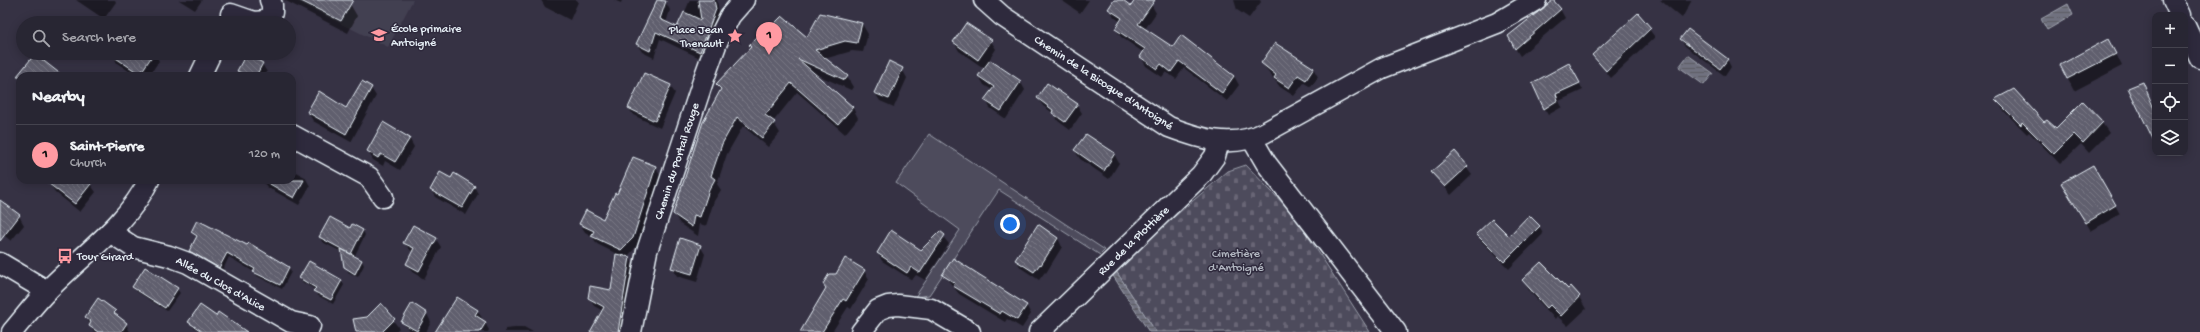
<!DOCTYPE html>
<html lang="en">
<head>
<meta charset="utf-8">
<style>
	:root { --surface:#282633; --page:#302e3b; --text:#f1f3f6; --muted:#a5a5ac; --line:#44434e; --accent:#ff9aa2 }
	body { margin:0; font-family:"Gochi Hand",sans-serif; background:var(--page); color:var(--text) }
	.controls { position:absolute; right:12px; top:12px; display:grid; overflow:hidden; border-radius:8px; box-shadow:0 2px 10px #0003 }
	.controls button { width:36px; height:36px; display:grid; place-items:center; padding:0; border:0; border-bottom:1px solid var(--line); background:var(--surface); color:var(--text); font:20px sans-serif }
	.you { position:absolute; left:1010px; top:224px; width:14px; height:14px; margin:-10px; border:3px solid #fff; border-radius:50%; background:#1a73e8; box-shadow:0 0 0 6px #1a73e833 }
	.badge { display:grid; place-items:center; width:26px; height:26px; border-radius:50%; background:var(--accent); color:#111; font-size:13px; font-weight:700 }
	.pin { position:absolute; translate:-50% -33px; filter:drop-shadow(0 1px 2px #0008) }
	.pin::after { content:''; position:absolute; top:21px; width:14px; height:12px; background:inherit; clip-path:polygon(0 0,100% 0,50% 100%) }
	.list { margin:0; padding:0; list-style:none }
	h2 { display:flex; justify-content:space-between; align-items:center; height:52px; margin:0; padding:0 16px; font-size:17px }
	h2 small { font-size:13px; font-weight:400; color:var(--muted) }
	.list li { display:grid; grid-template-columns:26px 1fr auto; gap:12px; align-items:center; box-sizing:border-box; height:60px; padding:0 16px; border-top:1px solid var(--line) }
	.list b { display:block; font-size:15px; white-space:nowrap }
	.list p { margin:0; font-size:13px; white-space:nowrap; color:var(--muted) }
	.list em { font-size:13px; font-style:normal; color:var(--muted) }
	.icon { flex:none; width:22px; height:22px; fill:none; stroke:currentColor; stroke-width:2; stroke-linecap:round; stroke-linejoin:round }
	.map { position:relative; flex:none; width:2200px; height:332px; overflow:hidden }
	.search { position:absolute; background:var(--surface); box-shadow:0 2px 10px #0003; left:16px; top:16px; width:280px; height:44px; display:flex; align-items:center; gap:10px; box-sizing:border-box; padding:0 14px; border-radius:22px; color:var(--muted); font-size:15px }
	.panel { position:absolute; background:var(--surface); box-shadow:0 2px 10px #0003; left:16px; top:72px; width:280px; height:112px; border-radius:12px }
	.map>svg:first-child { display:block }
	.built { fill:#433f51 }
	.green { fill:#4d4b5c; stroke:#9a9eaa }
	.cemetery { fill:url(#cemetery-stones); stroke:#9a9eaa }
	.water { fill:url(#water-rules); stroke:#a0a4af }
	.shadow { fill:#0007 }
	.building { fill:url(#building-back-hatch); stroke:#e8f1f8 }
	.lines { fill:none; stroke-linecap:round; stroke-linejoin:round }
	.minor-casing { stroke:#e8f1f8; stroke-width:23 }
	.minor { stroke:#2f2a3d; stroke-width:20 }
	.labels { text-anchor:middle; stroke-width:3; stroke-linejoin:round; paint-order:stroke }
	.poi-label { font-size:12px; fill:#e8f1f8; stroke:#2f2a3d; text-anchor:start }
	.street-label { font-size:12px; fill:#e8f1f8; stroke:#2f2a3d }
	.park-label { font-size:12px; fill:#b2b7c1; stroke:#2f2a3d }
</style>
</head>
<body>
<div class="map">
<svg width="2200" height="332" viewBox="0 0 2200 332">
	<defs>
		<pattern id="cemetery-stones" width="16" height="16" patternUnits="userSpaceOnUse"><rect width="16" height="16" fill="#4d4b5c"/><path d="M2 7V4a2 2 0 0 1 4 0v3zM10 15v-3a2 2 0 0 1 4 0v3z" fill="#676574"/></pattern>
		<pattern id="water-rules" width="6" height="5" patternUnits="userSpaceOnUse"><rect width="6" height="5" fill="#70717f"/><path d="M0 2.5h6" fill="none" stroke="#5b5c64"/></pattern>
		<pattern id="building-back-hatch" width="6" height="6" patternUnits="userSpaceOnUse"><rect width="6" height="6" fill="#605e6e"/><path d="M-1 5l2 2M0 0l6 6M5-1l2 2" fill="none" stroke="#777683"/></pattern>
	</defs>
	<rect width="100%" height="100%" fill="#363244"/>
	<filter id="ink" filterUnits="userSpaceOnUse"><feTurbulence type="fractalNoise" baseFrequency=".025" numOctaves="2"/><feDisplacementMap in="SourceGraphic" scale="8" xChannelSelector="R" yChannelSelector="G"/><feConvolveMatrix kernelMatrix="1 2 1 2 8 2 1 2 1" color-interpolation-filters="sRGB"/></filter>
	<g filter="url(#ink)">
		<!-- built -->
		<path class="built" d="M294 0H413L388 47Z"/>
		<!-- green -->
		<path class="green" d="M929 134 1105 250 1100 255 999 190 929 295 915 297 960 230 896 183Z"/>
		<!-- cemetery -->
		<path class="cemetery" d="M1246 165 1295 216 1370 332H1156L1114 268 1228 171Z"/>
		<!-- water -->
		<g class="water">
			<path d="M2068 4 2073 15 2047 30 2041 19Z"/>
			<path d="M1688 55 1713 73 1704 85 1679 67Z"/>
			<path d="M1114 268 1156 332H1149L1110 271Z"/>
		</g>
		<!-- shadow -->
		<g class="shadow">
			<path d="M76 0H115L116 2 104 19Z"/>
			<path d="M179 0H202L195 10Z"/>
			<path d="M284 0H342L350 4 357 16 348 33Z"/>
			<path d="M541 0H577L578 2 570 20 545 7Z"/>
			<path d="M614 0H622L621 3Z"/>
			<path d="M658 0 665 1 670 10 666 23 678 28 690 0H717L720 18 704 60 660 39 654 58 642 52 637 44Z"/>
			<path d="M1061 0H1089L1080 13Z"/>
			<path d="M1115 0H1121L1132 7 1137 0H1145L1151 4 1156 13 1145 29 1173 48 1234 76 1239 85 1227 101 1184 68 1176 79 1166 72 1162 77 1146 66 1141 57 1144 53 1121 37 1116 29 1121 22 1114 17 1110 9Z"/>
			<path d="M1234 0H1260L1261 2 1249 18 1237 10Z"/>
			<path d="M1660 0H1692L1682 18Z"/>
			<path d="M1560 9 1565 18 1520 56 1515 48Z"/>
			<path d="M1637 14 1655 37 1611 78 1593 56Z"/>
			<path d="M862 24 868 34 863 52 852 51 824 59 847 77 853 87 851 90 813 73 853 108 858 118 845 134 797 92 773 122 780 133 768 147 743 126 727 154 717 184 721 190 714 201 706 226 700 224 698 236 680 224 674 214 721 91 717 84 761 39H807Z"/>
			<path d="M1681 39 1727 59 1731 67 1725 76 1685 46Z"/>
			<path d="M991 41 996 49 989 60 1020 81 1025 90 1006 119 990 108 986 100 992 90 984 85 979 76 985 69 959 51 954 42Z"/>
			<path d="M2115 52 2122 66 2074 91 2061 66Z"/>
			<path d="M114 53H155L159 61 149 76H136L117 63 113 55Z"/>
			<path d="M1262 63 1313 68 1318 77 1311 87 1304 83 1294 96 1280 87Z"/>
			<path d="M262 64 267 72 265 76H241L238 71Z"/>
			<path d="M1569 64 1583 90 1559 101 1562 107 1548 115 1544 108Z"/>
			<path d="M902 69 907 78 894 107 880 101 875 93Z"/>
			<path d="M670 86 675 93 660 128 633 115 629 108Z"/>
			<path d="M371 88 376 96 351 142 313 121 308 112 319 93 347 109Z"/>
			<path d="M1038 98 1077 105 1082 113 1070 130 1058 121 1053 113 1043 106Z"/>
			<path d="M1997 99 2056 129 2083 102 2102 123 2109 133 2089 153 2081 144 2060 164 2029 132 2027 134 2003 110Z"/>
			<path d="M1086 135 1114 154 1119 163 1109 179 1080 159 1075 151Z"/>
			<path d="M409 138 414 147 400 170 385 161 383 166 373 160 368 151Z"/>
			<path d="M1455 153 1472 175 1451 195 1433 172Z"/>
			<path d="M2093 166 2120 214 2091 231 2063 183Z"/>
			<path d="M656 167 660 176 637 246 627 257H629L634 266 624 332H592L603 311 594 306 590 297 612 291 617 254 597 244 592 236 585 232 580 224 603 220 617 196Z"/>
			<path d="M292 170 305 177 310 186 299 205 267 187 262 180H292Z"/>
			<path d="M53 180H87L96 192 80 212 55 192 50 184Z"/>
			<path d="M474 186 478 194 466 215 435 197 431 190Z"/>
			<path d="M0 201 19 216 24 225 11 241 0 232Z"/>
			<path d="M330 218 350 229 353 225 363 231 365 235 354 257 362 261 364 265 358 277 348 272 342 252 322 242 320 237Z"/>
			<path d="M1539 226 1543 234 1509 269 1482 242 1477 234 1509 238Z"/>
			<path d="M192 232 248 247 249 244 289 268 291 272 282 289 257 276 254 272 229 257 222 272 193 256 190 251 197 238Z"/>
			<path d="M940 233 949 244 925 280 916 275 912 280 882 261 878 253 922 251Z"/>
			<path d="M1058 238 1062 247 1046 273 1045 272 1039 280 1021 268 1016 260Z"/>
			<path d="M436 239 441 247 424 279 412 272 407 264 413 253 404 243Z"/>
			<path d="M700 246 705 254 697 282 677 276 672 267Z"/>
			<path d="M864 271 869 279 851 309 848 307 832 332H801Z"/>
			<path d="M944 275 1026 305 1031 314 1022 328 1007 319 1005 322 959 294Z"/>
			<path d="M163 278 177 289 180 293 167 311 136 291 134 287Z"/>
			<path d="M300 278 341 280 344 285 333 304 317 295 316 290 302 282Z"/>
			<path d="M1523 280 1567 290 1570 288 1579 297 1586 309 1568 326 1557 316 1555 319 1530 292Z"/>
			<path d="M381 305 399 328 395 332H357L367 317Z"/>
			<path d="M477 310 482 318 480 320 485 323 489 330 488 332H441Z"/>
			<path d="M115 312 119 318 126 324 130 332H94L86 317Z"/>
			<path d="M427 314 431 322 426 332H410L403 322Z"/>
			<path d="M216 317 245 332H201L192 326 190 322Z"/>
			<path d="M524 327 533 332H505V329Z"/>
		</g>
		<!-- building -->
		<g class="building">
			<path d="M299 0H353L341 21Z"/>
			<path d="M657 0 666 1 660 19 677 27 684 12 701 20 698 0H714L716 9 700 52 656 32 650 51 636 44Z"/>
			<path d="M1114 0H1123L1131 6 1135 0H1155L1138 24 1173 47 1181 35 1234 76 1222 93 1179 61 1171 72 1161 64 1157 69 1140 57 1145 49 1115 29 1122 18 1108 9Z"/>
			<path d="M1553 0 1561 9 1515 49 1508 36Z"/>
			<path d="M820 13 862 23 857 43 845 41 815 50 848 76 845 80 798 59 853 107 838 124 791 83 765 115 775 122 762 138 737 117 722 144 711 176 715 179 709 190 700 217 694 215 692 227 673 214 703 122 721 89 716 84 751 47 749 45 759 35 761 37 782 16 807 37Z"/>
			<path d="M1638 13 1651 28 1606 71 1592 55Z"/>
			<path d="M966 23 992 40 978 60 953 42Z"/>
			<path d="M1688 29 1728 59 1720 69 1680 39Z"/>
			<path d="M2108 39 2116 54 2067 79 2060 65Z"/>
			<path d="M1275 43 1314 68 1306 80 1298 75 1289 88 1274 78 1276 75 1261 63Z"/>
			<path d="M108 53H154L140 74Z"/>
			<path d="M35 54 63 76H17Z"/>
			<path d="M246 54 263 63 256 76H247L237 71Z"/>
			<path d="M990 60 1021 81 1001 111 984 100 994 87 978 76Z"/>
			<path d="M889 61 903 68 889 99 874 93Z"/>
			<path d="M1569 63 1580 83 1556 94 1558 100 1544 109 1532 83Z"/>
			<path d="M644 73 671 85 655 121 628 108Z"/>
			<path d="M362 81 372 87 346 134 307 112 319 91 346 108Z"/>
			<path d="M2143 82 2155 111V143L2128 88Z"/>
			<path d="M1047 83 1078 104 1065 122 1052 113 1053 110 1037 98Z"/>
			<path d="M2014 89 2044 122 2047 120 2056 128 2083 101 2103 122 2083 143 2074 134 2054 154 2022 122 2021 125 1995 99Z"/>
			<path d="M383 122 410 138 395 162 381 154 378 158 367 151Z"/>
			<path d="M1086 134 1115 153 1104 171 1074 150Z"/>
			<path d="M1455 151 1468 166 1445 187 1431 172Z"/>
			<path d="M633 157 656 166 633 238 621 250 591 236 594 231 579 224 586 210 603 219 615 193 617 194Z"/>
			<path d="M2093 165 2116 205 2086 223 2061 183Z"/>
			<path d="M440 172 451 178 454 173 475 186 462 208 430 190Z"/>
			<path d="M44 180H94L75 204Z"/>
			<path d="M263 180H304L294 198Z"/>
			<path d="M0 200 20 215 0 241Z"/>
			<path d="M1529 215 1540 226 1504 262 1476 234 1492 219 1509 236Z"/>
			<path d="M330 217 350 228 352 224 363 230 351 254 319 237Z"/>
			<path d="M197 220 247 245 249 243 289 267 280 285 253 272 255 269 227 253 219 268 189 251 197 236 191 232Z"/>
			<path d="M1038 224 1058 238 1041 265 1040 264 1034 272 1015 260Z"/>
			<path d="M413 225 437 238 419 271 406 264 414 248 403 243Z"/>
			<path d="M891 230 921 250 940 231 945 235 920 273 911 267 907 273 877 253Z"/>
			<path d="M680 238 701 245 692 274 671 268Z"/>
			<path d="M341 249 362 260 355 274 344 267Z"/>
			<path d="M616 254 630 257 618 332H590L604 307 588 298 590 286 611 290Z"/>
			<path d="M845 258 865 270 846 301 843 299 822 332H800L826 288 823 284 829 274H836Z"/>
			<path d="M953 258 1027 305 1017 320 1002 311 1000 314 953 286 955 283 942 275Z"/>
			<path d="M309 261 342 280 331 300 313 291 316 288 299 278Z"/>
			<path d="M1541 262 1568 289 1571 286 1580 296 1561 316 1550 305 1547 308 1522 280Z"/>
			<path d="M145 267 178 288 165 308 132 287Z"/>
			<path d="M457 297 478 310 475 315 486 322 480 332H435Z"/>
			<path d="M98 298 116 311 114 313 127 323 121 332H98L89 326 91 322 85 317Z"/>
			<path d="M381 303 395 319 382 332H356L353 319 367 317Z"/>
			<path d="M412 303 427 313 417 331 401 322Z"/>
			<path d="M200 305 216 316 218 312 247 332H203L188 322Z"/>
		</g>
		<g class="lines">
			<defs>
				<g id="minor">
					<path d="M984 0 1002 16 1169 127C1201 139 1231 149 1264 133L1382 68 1497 23 1536 0"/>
					<path d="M2173 0 2180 15"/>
					<path d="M231 14 254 22 265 21 272 13V5L270 0"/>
					<path d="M2185 26 2200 58"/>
					<path d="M200 76 211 53"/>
					<path d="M292 135 369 177 383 197"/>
					<path d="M1252 139 1266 163 1396 332"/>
					<path d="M110 232 133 247 169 256 188 263 291 322 310 326"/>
					<path d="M0 263 47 291"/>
					<path d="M12 332C24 318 35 303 48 290 82 255 127 225 149 180"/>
					<path d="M631 332 647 251 703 81 717 42 730 16 744 0"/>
					<path d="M861 332 878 310 888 306 898 305 931 309 970 332"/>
					<path d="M1039 332 1201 175 1215 156 1219 142"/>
				</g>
			</defs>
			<!-- minor casing -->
			<use href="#minor" class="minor-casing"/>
			<!-- minor -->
			<use href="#minor" class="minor"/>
		</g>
	</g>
	<!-- icons -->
	<defs>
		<symbol id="school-bare" viewBox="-9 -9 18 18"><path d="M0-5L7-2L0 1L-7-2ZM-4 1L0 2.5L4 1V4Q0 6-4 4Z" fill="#ff9aa2" stroke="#2f2a3d" stroke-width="2.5" paint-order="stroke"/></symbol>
		<symbol id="sight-bare" viewBox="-9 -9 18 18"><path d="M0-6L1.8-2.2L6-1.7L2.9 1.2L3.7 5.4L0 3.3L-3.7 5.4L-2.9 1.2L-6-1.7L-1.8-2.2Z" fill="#ff9aa2" stroke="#2f2a3d" stroke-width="2.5" paint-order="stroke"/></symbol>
		<symbol id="bus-bare" viewBox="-9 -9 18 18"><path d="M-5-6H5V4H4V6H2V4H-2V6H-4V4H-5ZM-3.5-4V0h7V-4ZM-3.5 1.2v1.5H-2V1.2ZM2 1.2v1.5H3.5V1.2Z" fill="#ff9aa2" stroke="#2f2a3d" stroke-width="2.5" paint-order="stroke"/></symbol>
	</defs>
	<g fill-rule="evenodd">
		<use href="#school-bare" x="368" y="24" width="22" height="22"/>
		<use href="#sight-bare" x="724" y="25" width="22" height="22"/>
		<use href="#bus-bare" x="54" y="245" width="22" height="22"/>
	</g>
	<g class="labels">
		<!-- poi labels -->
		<g class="poi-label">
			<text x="391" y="32">École primaire<tspan x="391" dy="14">Antoigné</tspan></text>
			<text x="723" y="33" text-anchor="end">Place Jean<tspan x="723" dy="14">Thenault</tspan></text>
			<text x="77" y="260">Tour Girard</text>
		</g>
		<!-- street labels -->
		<g class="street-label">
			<text transform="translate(1104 82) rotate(33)" y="4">Chemin de la Bicoque d'Antoigné</text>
			<text transform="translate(676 161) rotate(-72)" y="4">Chemin du Portail Rouge</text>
			<text transform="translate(1133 240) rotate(-44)" y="4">Rue de la Plottière</text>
			<text transform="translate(221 283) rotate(29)" y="4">Allée du Clos d'ALice</text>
		</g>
		<!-- park labels -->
		<g class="park-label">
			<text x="1236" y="257">Cimetière<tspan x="1236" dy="14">d'Antoigné</tspan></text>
		</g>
	</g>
</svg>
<div class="controls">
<button>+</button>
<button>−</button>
<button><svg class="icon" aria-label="locate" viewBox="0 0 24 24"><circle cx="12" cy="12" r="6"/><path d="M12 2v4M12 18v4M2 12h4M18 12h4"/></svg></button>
<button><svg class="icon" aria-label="layers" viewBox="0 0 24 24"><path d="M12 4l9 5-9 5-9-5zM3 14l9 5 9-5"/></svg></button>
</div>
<div class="you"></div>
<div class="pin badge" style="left:769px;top:55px">1</div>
<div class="search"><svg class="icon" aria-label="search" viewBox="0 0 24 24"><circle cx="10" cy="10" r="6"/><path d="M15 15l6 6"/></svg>Search here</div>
<section class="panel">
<h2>Nearby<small></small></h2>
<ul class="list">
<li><span class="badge">1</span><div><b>Saint-Pierre</b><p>Church</p></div><em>120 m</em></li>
</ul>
</section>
</div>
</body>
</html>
